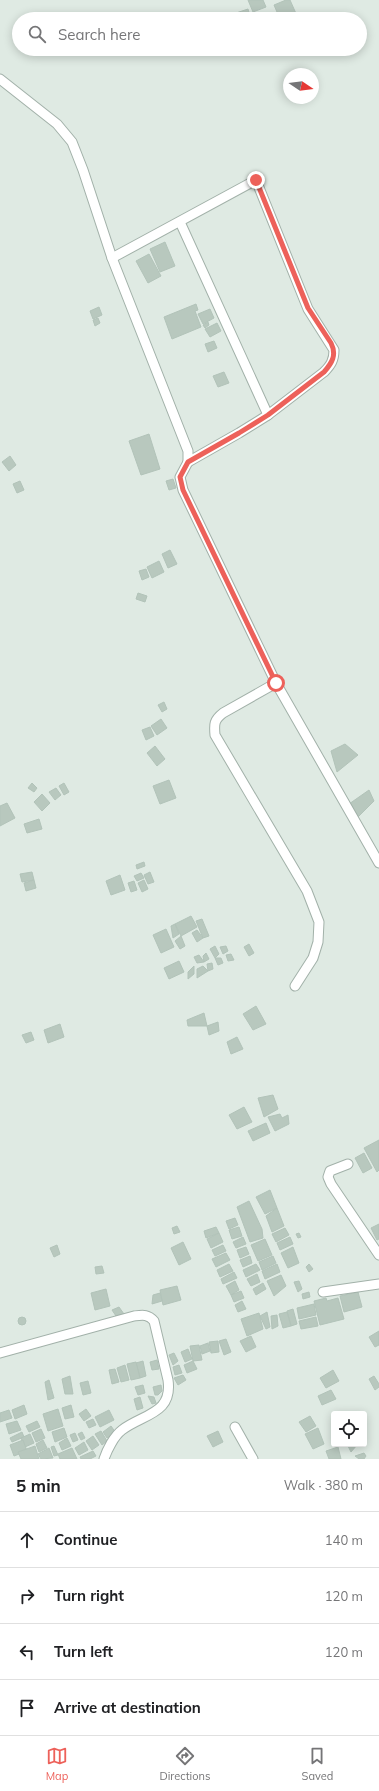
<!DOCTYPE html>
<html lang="en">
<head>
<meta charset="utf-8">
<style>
	:root { --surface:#fff; --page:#f6f6f6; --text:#202124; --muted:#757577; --line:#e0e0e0; --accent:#ed615a }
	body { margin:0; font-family:Mulish,sans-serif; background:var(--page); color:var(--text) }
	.controls { position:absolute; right:12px; bottom:12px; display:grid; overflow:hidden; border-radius:4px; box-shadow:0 2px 10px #0003 }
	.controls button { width:36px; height:36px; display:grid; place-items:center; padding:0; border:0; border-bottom:1px solid var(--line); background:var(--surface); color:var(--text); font:20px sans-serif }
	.compass { position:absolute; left:283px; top:68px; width:36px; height:36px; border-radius:50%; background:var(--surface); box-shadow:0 2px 10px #0003; rotate:103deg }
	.stop { position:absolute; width:12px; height:12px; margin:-9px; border:3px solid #ed615a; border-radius:50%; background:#fff }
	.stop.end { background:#ed615a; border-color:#fff; box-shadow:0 1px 4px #0008 }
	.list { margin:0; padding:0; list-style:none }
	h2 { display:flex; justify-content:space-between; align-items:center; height:52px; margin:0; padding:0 16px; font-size:17px }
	h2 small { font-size:13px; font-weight:400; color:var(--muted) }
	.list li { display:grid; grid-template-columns:26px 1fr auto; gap:12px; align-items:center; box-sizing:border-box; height:56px; padding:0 16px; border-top:1px solid var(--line) }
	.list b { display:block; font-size:15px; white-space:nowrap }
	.list em { font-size:13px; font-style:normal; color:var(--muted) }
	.icon { flex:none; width:22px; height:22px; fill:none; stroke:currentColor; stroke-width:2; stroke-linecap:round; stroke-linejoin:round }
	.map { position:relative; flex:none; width:379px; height:1459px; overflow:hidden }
	.search { position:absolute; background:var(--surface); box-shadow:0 2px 10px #0003; left:12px; right:12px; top:12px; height:44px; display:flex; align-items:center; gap:10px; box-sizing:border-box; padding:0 14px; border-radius:22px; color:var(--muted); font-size:15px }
	.sheet { height:276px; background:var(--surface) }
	nav { display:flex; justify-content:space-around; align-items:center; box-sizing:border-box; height:56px; border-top:1px solid var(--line); background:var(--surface); font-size:11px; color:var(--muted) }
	nav a { display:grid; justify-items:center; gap:2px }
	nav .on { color:var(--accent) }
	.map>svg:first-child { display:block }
	.building { fill:#b8c8be; stroke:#b2c3b9 }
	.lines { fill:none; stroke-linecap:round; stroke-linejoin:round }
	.minor-casing { stroke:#a2b1a9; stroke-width:11 }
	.minor { stroke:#fff; stroke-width:9 }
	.route { stroke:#ed615a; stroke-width:5 }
</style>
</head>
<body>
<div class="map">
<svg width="379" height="1459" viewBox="0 0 379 1459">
	<rect width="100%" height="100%" fill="#dfeae3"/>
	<!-- building -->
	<g class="building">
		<path d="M248 0H263L266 7 253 12Z"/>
		<path d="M286 0H290L298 18 280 19 274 5Z"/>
		<path d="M248 9 251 19H239L236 13Z"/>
		<path d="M165 242 175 266 160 272 150 249Z"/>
		<path d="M149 254 161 276 148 283 136 261Z"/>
		<path d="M196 304 198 310 195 311 201 327 172 339 164 317Z"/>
		<path d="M99 307 102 315 93 319 90 311Z"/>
		<path d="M210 309 214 318 203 324 198 314Z"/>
		<path d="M98 318 100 323 95 326 93 320Z"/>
		<path d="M208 322 209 325 205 328 203 325Z"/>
		<path d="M217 323 221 331 210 337 205 329Z"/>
		<path d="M214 341 217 348 208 352 205 344Z"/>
		<path d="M224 372 229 383 218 387 213 376Z"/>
		<path d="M149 434 160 469 141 475 129 441Z"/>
		<path d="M10 456 16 465 9 471 2 462Z"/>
		<path d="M173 479 176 488 169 490 166 481Z"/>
		<path d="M20 481 24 490 17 493 13 484Z"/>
		<path d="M170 550 177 564 168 568 162 554Z"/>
		<path d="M159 561 164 572 152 578 147 567Z"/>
		<path d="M146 569 149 577 142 580 139 571Z"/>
		<path d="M138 593 147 596 145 602 136 599Z"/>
		<path d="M164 702 167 709 162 712 158 705Z"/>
		<path d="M161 719 167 728 157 735 151 726Z"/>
		<path d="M150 727 154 736 146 740 142 730Z"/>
		<path d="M345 744 358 755 337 772 331 751Z"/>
		<path d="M155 746 165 759 157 766 147 753Z"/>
		<path d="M169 780 176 798 160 804 153 786Z"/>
		<path d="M32 783 37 788 34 792 28 788Z"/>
		<path d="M64 783 69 792 64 795 59 786Z"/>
		<path d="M56 788 61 795 55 800 49 792Z"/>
		<path d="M369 790 374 801 358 817 349 804Z"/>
		<path d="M42 794 50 803 42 811 34 802Z"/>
		<path d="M7 803 15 818 0 826V806Z"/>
		<path d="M39 819 42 829 27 833 24 824Z"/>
		<path d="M144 862 145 866 137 869 136 865Z"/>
		<path d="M32 872 34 880 22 882 20 874Z"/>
		<path d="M150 872 154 882 148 884 144 875Z"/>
		<path d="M141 873 144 878 137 881 134 876Z"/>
		<path d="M120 875 125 890 111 895 106 881Z"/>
		<path d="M34 880 36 888 26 891 24 883Z"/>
		<path d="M144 880 148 889 142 892 138 883Z"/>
		<path d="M134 881 137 890 131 892 128 883Z"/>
		<path d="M191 916 197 927 181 936 175 924Z"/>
		<path d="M202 919 209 936 203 938 196 921Z"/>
		<path d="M175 924 179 934 173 938 171 926Z"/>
		<path d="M166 929 174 947 161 953 153 935Z"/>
		<path d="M197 930 203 938 197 942 192 933Z"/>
		<path d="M181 936 185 946 180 949 175 941Z"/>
		<path d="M249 944 254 953 249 956 244 947Z"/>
		<path d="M215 946 219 954 215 958 210 949Z"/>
		<path d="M226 946 228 951 223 954 220 947Z"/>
		<path d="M206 953 209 959 204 962 203 956Z"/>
		<path d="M231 954 234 960 228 961 226 955Z"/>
		<path d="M199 955 204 962 197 963 194 957Z"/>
		<path d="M215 958H221L223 963 218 965Z"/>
		<path d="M179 961 184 972 169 979 164 968Z"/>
		<path d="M212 963 213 969 208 971 207 964Z"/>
		<path d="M194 966V974L188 979V972Z"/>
		<path d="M203 966 208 971 197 978V969Z"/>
		<path d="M256 1006 266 1024 253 1030 243 1014Z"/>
		<path d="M204 1013 207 1026H188L187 1020Z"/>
		<path d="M218 1022 219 1031 209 1035 207 1026Z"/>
		<path d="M60 1024 64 1037 48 1043 44 1030Z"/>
		<path d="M31 1032 34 1040 26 1043 22 1035Z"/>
		<path d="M237 1037 243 1049 231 1054 227 1042Z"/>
		<path d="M273 1095 278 1109 264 1117 258 1098Z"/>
		<path d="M244 1107 252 1122 237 1129 229 1115Z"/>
		<path d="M280 1114 282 1118 288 1115 289 1124 275 1131 268 1117Z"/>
		<path d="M266 1123 270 1133 253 1141 248 1131Z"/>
		<path d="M379 1140V1170L377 1172 364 1148Z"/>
		<path d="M364 1153 372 1168 363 1173 355 1158Z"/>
		<path d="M270 1190 277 1208 265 1214 256 1197Z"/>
		<path d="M249 1201 262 1229 263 1238 250 1242 237 1207Z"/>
		<path d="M277 1208 284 1226 272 1232 266 1216Z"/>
		<path d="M235 1218 238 1225 229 1229 226 1221Z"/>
		<path d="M379 1224V1239L377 1240 371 1228Z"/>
		<path d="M177 1226 180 1232 174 1234 172 1228Z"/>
		<path d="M216 1227 219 1233 206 1238 204 1231Z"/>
		<path d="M239 1227 242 1236 232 1239 229 1230Z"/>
		<path d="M285 1228 289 1235 276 1242 272 1234Z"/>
		<path d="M219 1233 223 1242 211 1248 207 1239Z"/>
		<path d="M299 1233 301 1237 298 1238 296 1234Z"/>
		<path d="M243 1237 246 1244 236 1248 233 1242Z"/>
		<path d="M290 1237 293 1244 280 1250 277 1243Z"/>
		<path d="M265 1239 272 1255 258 1261 251 1245Z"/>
		<path d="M183 1242 191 1259 179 1265 171 1248Z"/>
		<path d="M57 1245 60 1254 54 1257 50 1248Z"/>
		<path d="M223 1245 226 1251 215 1256 212 1250Z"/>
		<path d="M246 1247 249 1254 240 1258 237 1250Z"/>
		<path d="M293 1247 299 1263 288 1268 281 1253Z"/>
		<path d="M226 1253 230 1260 216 1267 212 1259Z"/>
		<path d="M250 1256 252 1263 243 1267 240 1260Z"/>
		<path d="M273 1256 276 1263 262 1270 259 1262Z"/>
		<path d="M229 1264 233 1271 220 1277 217 1270Z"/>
		<path d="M256 1264 260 1270 246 1277 243 1270Z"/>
		<path d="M277 1264 280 1272 265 1279 262 1271Z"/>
		<path d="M309 1264 313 1269 309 1272 306 1267Z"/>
		<path d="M102 1266 104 1273 96 1274 95 1267Z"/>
		<path d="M234 1272 237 1278 223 1284 221 1279Z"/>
		<path d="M257 1274 260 1282 251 1286 247 1279Z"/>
		<path d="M281 1275 286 1286 274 1296 267 1281Z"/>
		<path d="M235 1281 239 1290 231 1295 226 1286Z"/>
		<path d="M299 1281 302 1289 298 1292 294 1282Z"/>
		<path d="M263 1283 266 1289 256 1295 253 1289Z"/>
		<path d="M177 1286 181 1300 163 1305 160 1290Z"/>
		<path d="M106 1289 110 1306 95 1310 91 1293Z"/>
		<path d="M241 1291 244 1298 234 1302 231 1295Z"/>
		<path d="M309 1292 310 1297 303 1299 302 1294Z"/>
		<path d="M358 1292 362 1307 344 1312 340 1296Z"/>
		<path d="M160 1293 162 1301 152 1304 153 1295Z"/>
		<path d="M326 1298 327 1301 338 1298 344 1319 320 1325 314 1301Z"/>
		<path d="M242 1301 246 1309 238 1312 235 1305Z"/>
		<path d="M314 1304 316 1315 299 1319 297 1308Z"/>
		<path d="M119 1307 124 1314 116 1316 112 1310Z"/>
		<path d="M293 1309 297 1324 291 1326 287 1311Z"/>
		<path d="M267 1312 270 1327 266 1329 260 1316Z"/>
		<path d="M287 1312 291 1326 283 1328 279 1314Z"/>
		<path d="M259 1313 263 1329 247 1336 241 1319Z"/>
		<path d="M277 1315 278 1326 272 1329 271 1316Z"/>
		<circle cx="22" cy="1321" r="4"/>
		<path d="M316 1317 318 1326 301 1329 299 1321Z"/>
		<path d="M379 1331V1345L375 1347 369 1337Z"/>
		<path d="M251 1336 256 1347 246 1352 240 1341Z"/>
		<path d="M226 1339 231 1352 224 1355 219 1341Z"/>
		<path d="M218 1341 219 1352 211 1353 209 1342Z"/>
		<path d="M208 1343 210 1351 202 1354 200 1346Z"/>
		<path d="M199 1345 202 1360 193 1361 190 1346Z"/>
		<path d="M188 1349 192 1359 185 1362 181 1352Z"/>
		<path d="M174 1353 178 1361 173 1365 169 1355Z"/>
		<path d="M157 1360 159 1369 152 1370 150 1362Z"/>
		<path d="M143 1361 146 1376 140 1378 136 1363Z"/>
		<path d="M193 1361 197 1369 187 1373 184 1365Z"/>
		<path d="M136 1362 140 1378 131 1380 127 1364Z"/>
		<path d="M125 1365 129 1380 121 1382 117 1368Z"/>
		<path d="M179 1365 182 1373 175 1375 173 1367Z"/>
		<path d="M115 1369 119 1382 112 1384 109 1370Z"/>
		<path d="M333 1370 339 1381 326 1388 320 1378Z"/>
		<path d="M183 1375 186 1380 178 1385 174 1378Z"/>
		<path d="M70 1376 73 1394H65L62 1379Z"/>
		<path d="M374 1376 379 1384V1387L375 1390 369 1379Z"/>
		<path d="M49 1380 54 1398 48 1400 45 1382Z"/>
		<path d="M88 1381 91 1393 83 1395 80 1383Z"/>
		<path d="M143 1385 145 1393 138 1395 135 1387Z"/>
		<path d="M161 1385 162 1391 158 1395H155L153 1387Z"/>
		<path d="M331 1390 336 1399 322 1405 318 1396Z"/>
		<path d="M148 1396 154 1397 156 1403 152 1404Z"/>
		<path d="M140 1397 143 1408 137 1410 134 1399Z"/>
		<path d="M24 1405 27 1414 15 1419 12 1410Z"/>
		<path d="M71 1405 74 1417 65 1419 62 1408Z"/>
		<path d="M58 1409 63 1426 48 1431 43 1414Z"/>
		<path d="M86 1409 91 1416 84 1421 79 1414Z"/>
		<path d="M9 1410 12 1418 0 1422V1413Z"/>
		<path d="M109 1410 114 1420 100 1427 95 1417Z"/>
		<path d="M310 1416 316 1426 306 1432 299 1422Z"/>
		<path d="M93 1419 96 1425 89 1428 86 1422Z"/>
		<path d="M17 1421 21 1430 9 1434 6 1424Z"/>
		<path d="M37 1421 40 1427 29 1432 26 1426Z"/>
		<path d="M111 1426 116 1433 107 1438 103 1432Z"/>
		<path d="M64 1428 67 1437 55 1442 52 1432Z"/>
		<path d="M318 1428 324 1444 313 1449 305 1434Z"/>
		<path d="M41 1429 45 1438 36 1442 32 1433Z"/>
		<path d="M101 1431 107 1441 102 1445 95 1434Z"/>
		<path d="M218 1431 223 1442 213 1447 207 1436Z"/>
		<path d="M22 1432 24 1437 12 1442 10 1438Z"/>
		<path d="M82 1432 85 1438 81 1440 78 1434Z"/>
		<path d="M75 1433 78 1440 73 1442 70 1435Z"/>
		<path d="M30 1434 34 1443 25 1447 21 1438Z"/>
		<path d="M93 1436 99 1445 92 1450 86 1441Z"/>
		<path d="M67 1438 71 1446 62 1450 59 1443Z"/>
		<path d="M23 1440 27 1451 14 1456 10 1445Z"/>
		<path d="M43 1440 47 1448 39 1452 36 1444Z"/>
		<path d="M84 1442 88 1450 79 1455 75 1448Z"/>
		<path d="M347 1444H356L357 1445 351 1452Z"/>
		<path d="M35 1446 39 1459H21L18 1452Z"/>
		<path d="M54 1446 58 1455 54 1456 51 1447Z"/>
		<path d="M338 1447 341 1459H329L326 1451Z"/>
		<path d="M49 1448 53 1458 41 1459 38 1454Z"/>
		<path d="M72 1448 77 1459H60L58 1454Z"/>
		<path d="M93 1451 96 1456 90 1459H81L80 1457Z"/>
		<path d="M364 1453 366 1456 364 1459H359L355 1456Z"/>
	</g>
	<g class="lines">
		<defs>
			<g id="minor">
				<path d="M0 79 57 124 72 142 83 170 112 258 188 451V462L180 477 183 490 276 683 379 863"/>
				<path d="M180 222 268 415"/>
				<path d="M112 258 256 180 308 309 334 350C334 360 331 365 324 372L268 415 239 433 188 462"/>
				<path d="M276 683 223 713C214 720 214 724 215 735L307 891 319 922 318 942 313 958 295 986"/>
				<path d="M348 1164 330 1171 328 1177 331 1184 379 1255"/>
				<path d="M323 1292 379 1284"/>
				<path d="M0 1353 134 1316C143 1315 148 1314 154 1321L168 1380C173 1414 143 1414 122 1430 114 1436 107 1450 104 1459"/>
				<path d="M235 1427 253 1459"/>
			</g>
		</defs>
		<!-- minor casing -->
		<use href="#minor" class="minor-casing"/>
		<!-- minor -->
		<use href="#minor" class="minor"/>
	</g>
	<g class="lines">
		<!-- route -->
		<path class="route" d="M256 180 308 308 331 343C337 355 332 363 324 372L268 415 239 433 188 462 180 477 183 490 276 683"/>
	</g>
</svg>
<div class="controls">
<button><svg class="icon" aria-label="locate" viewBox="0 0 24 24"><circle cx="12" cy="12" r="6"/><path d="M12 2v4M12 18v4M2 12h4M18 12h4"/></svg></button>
</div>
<svg class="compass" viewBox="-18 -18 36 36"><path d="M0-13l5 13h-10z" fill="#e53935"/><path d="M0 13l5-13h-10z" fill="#757577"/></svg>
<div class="stop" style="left:276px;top:683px"></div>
<div class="stop end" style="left:256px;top:180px"></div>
<div class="search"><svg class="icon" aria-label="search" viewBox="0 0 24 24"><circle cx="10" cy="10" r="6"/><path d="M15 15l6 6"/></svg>Search here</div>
</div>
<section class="sheet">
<h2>5 min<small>Walk · 380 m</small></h2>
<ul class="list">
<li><svg class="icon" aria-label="ahead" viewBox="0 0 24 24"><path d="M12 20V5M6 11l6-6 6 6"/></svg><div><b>Continue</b></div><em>140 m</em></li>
<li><svg class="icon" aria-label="right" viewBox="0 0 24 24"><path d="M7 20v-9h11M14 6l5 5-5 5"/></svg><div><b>Turn right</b></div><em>120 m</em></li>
<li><svg class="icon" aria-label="left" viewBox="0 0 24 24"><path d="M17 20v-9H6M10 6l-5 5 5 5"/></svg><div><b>Turn left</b></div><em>120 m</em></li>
<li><svg class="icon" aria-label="arrive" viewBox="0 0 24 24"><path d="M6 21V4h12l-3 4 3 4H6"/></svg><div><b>Arrive at destination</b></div></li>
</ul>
</section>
<nav>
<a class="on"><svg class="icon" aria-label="map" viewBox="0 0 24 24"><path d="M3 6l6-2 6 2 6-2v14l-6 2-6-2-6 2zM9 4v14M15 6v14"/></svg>Map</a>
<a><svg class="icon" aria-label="directions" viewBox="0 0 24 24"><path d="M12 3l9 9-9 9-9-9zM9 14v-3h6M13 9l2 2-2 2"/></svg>Directions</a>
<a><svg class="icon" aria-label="saved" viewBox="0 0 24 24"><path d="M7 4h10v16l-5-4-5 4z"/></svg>Saved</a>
</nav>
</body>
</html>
